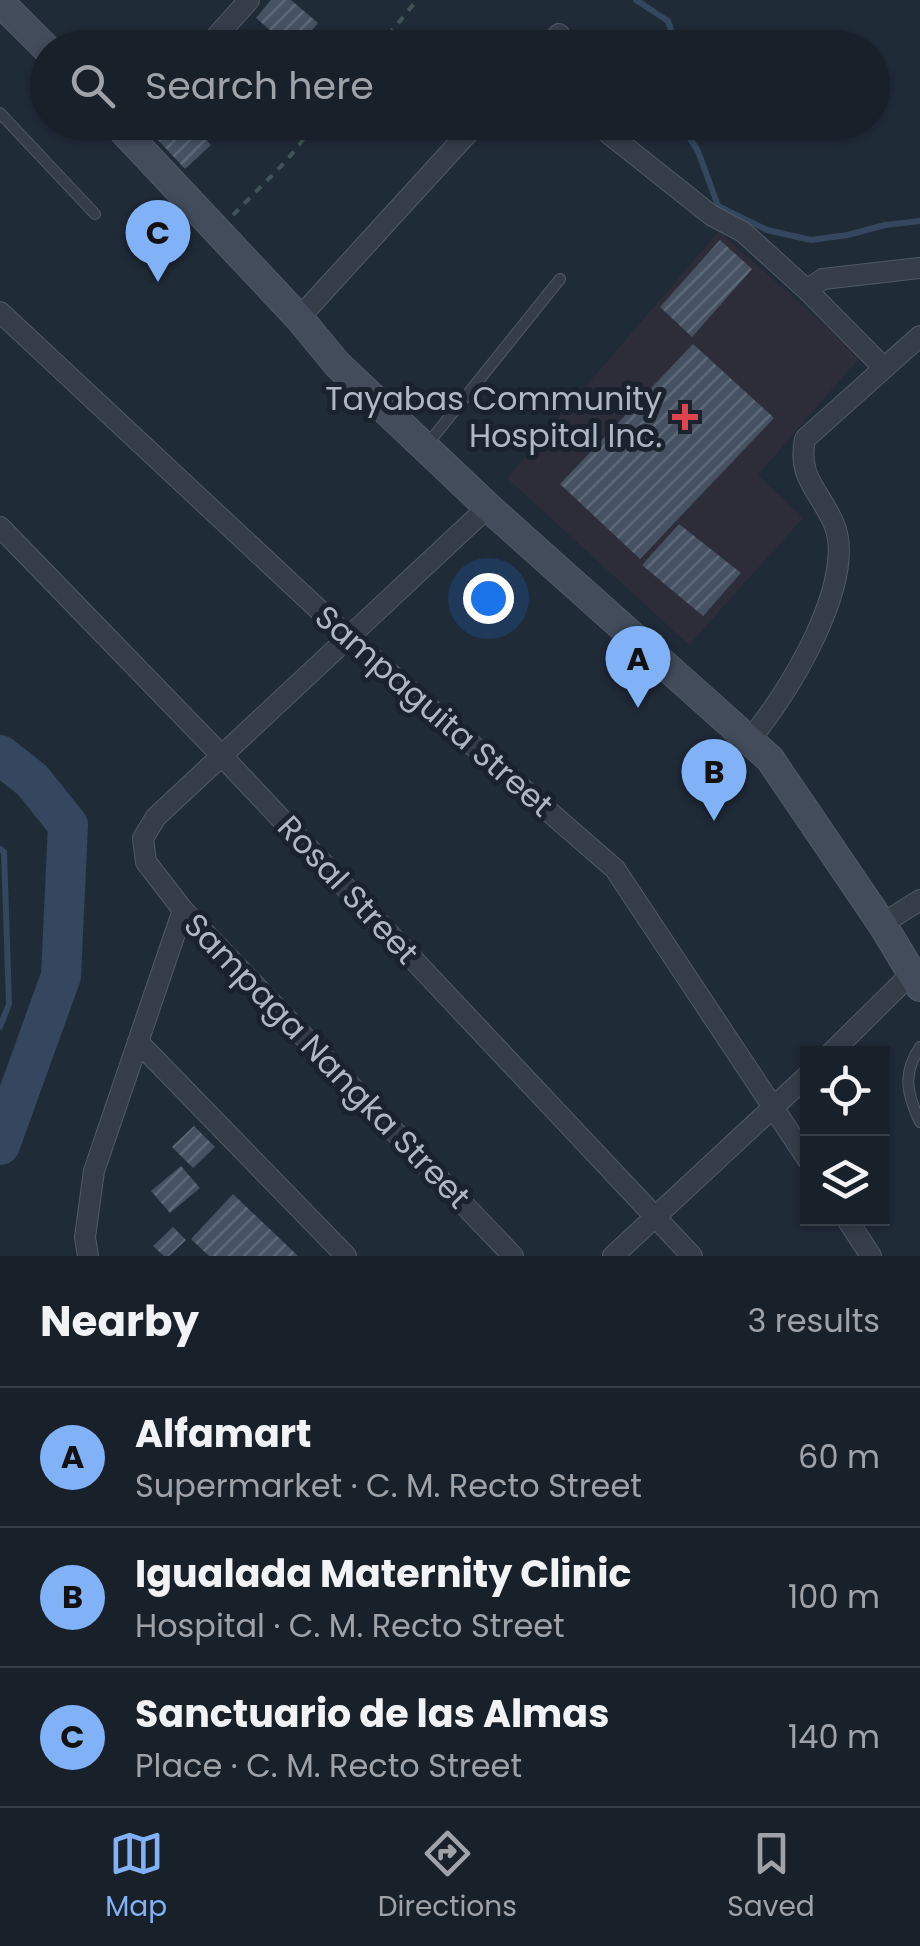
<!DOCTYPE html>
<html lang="en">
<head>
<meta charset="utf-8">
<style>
	:root { --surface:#18202a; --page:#212832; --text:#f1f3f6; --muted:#9fa3a8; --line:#363e47; --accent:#81b2f7 }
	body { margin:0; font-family:Poppins,sans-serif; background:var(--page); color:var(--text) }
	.controls { position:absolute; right:30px; bottom:30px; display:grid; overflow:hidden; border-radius:0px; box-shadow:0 2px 8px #0004 }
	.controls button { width:90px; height:90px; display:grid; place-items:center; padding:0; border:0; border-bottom:2px solid var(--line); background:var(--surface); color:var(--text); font:50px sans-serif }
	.you { position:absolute; left:488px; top:598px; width:35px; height:35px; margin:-25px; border:8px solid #fff; border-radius:50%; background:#1a73e8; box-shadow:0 0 0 15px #1a73e833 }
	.badge { display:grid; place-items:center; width:65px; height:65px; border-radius:50%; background:var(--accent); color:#111; font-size:32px; font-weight:700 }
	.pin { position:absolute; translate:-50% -82px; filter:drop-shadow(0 2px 5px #0008) }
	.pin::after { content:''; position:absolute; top:52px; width:35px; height:30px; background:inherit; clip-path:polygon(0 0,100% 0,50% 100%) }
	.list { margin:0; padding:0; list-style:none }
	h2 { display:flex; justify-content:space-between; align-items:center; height:130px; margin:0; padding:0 40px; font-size:42px }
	h2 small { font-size:32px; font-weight:400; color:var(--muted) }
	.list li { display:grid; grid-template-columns:65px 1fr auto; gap:30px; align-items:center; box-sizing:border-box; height:140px; padding:0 40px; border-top:2px solid var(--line) }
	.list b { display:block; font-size:38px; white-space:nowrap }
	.list p { margin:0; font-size:32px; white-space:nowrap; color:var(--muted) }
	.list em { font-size:32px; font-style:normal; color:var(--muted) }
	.icon { flex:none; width:55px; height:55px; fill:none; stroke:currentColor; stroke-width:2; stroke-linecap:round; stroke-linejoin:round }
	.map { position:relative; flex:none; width:920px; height:1256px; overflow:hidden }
	.search { position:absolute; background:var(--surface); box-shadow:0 2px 8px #0004; left:30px; right:30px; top:30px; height:110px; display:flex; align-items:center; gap:25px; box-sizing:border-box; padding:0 35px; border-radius:55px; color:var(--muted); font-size:38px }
	.sheet { height:550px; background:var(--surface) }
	nav { display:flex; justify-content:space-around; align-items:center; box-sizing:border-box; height:140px; border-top:2px solid var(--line); background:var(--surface); font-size:28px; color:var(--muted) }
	nav a { display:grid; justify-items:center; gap:5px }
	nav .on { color:var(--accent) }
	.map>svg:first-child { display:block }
	.medical { fill:#2d2c39 }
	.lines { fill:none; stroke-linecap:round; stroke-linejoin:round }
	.stream { stroke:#34475f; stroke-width:6 }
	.river { stroke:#34475f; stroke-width:40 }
	.building { fill:url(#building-hatch) }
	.lane-casing { stroke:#515b66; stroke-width:12 }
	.street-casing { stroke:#515b66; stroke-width:22 }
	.secondary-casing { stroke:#515b66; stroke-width:30 }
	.path { stroke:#405456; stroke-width:4; stroke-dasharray:8 8; stroke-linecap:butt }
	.lane { stroke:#343d48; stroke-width:10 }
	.street { stroke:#343d48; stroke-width:20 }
	.secondary { stroke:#424c5b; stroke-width:28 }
	.health-dot { fill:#e0444e; stroke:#19222d; stroke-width:4 }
	.labels { text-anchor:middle; stroke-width:10; stroke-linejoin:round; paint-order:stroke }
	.poi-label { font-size:32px; fill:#aeb8c5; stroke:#19222d; text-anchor:end }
	.street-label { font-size:32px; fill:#aeb8c5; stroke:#19222d }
</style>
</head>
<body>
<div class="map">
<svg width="920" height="1256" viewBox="0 0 920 1256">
	<defs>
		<pattern id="building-hatch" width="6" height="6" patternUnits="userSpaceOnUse" patternTransform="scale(2.5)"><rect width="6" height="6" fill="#465262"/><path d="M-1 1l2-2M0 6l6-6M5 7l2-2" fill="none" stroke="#5e6977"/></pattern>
	</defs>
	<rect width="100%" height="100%" fill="#202b38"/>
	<!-- medical -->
	<path class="medical" d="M719 231 860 357 758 475 803 518 689 645 507 478Z"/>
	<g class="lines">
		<!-- stream -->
		<g class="stream">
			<path d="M636 0 668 21 677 48"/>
			<path d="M679 122 698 151 718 206 767 230 811 240 848 235 885 225 920 221"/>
			<path d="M0 849 4 852 9 1004 0 1027"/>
		</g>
		<!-- river -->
		<path class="river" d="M0 755 32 780 68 825 61 976 0 1145"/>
	</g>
	<!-- building -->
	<g class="building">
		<path d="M271 0H291L318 23 297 48H291L256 18Z"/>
		<path d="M174 122H190L211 145 185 169 157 139Z"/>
		<path d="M720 240 752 269 692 337 660 307Z"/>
		<path d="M693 344 774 418 640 559 560 484Z"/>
		<path d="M679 524 741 573 703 616 642 565Z"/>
		<path d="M194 1126 215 1147 193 1168 172 1147Z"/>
		<path d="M181 1166 200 1188 170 1213 151 1191Z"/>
		<path d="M233 1194 298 1256H209L191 1239Z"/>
		<path d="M173 1227 186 1240 169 1256H164L153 1246Z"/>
	</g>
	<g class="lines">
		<defs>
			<g id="lane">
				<path d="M0 113 95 214"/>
				<path d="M426 446 560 279"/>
				<path d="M920 1047C902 1074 907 1094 920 1122"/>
			</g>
			<g id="street">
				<path d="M206 48 249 0"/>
				<path d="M547 48 559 34"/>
				<path d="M594 122 711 215 743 232 807 290 883 367"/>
				<path d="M807 290 823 279 920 268"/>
				<path d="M0 312 347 636 615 869 808 1160"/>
				<path d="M299 318 478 122"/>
				<path d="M488 507 156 817 143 838 146 862 183 910 513 1256"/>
				<path d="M0 527 222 756 692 1256"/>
				<path d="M749 740C786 698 858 581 834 524 820 491 797 478 805 439L920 336"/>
				<path d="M882 924 920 900"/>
				<path d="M138 1042 346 1256"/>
				<path d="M830 1054 911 974"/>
				<path d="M846 1218 871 1256"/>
				<path d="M88 1256 85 1237 94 1171 183 910"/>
				<path d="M613 1256 808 1075"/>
			</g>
			<g id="secondary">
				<path d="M0 2 48 50"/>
				<path d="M115 122 299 318 337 364 488 507 770 759 882 924 920 987"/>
			</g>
		</defs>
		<!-- lane casing -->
		<use href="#lane" class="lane-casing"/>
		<!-- street casing -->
		<use href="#street" class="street-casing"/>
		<!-- secondary casing -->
		<use href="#secondary" class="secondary-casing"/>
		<!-- path -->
		<g class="path">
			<path d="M378 48 417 0"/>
			<path d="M233 215 287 160 317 122"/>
		</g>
		<!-- lane -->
		<use href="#lane" class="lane"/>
		<!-- street -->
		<use href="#street" class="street"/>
		<!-- secondary -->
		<use href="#secondary" class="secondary"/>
	</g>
	<!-- markers -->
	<path class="health-dot" d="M680 402h10v10h10v10h-10v10h-10v-10h-10v-10h10z"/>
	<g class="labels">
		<!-- poi labels -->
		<g class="poi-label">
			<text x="662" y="410">Tayabas Community<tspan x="662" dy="37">Hospital Inc.</tspan></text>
		</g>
		<!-- street labels -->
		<g class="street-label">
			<text transform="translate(434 711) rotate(41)" y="11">Sampaguita Street</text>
			<text transform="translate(348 890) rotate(47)" y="11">Rosal Street</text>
			<text transform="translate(327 1061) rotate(46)" y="11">Sampaga Nangka Street</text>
		</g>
	</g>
</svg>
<div class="controls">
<button><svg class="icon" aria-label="locate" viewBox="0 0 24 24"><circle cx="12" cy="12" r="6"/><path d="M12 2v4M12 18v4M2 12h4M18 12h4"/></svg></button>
<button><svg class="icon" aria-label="layers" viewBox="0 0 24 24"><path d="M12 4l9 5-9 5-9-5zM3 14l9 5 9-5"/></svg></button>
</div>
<div class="you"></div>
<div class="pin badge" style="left:638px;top:708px">A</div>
<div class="pin badge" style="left:714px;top:821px">B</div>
<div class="pin badge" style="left:158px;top:282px">C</div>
<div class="search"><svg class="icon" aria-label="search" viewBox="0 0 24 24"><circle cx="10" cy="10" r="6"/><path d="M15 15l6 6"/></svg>Search here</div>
</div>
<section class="sheet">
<h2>Nearby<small>3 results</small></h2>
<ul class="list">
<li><span class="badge">A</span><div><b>Alfamart</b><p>Supermarket · C. M. Recto Street</p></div><em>60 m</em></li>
<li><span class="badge">B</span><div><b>Igualada Maternity Clinic</b><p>Hospital · C. M. Recto Street</p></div><em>100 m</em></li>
<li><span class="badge">C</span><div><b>Sanctuario de las Almas</b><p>Place · C. M. Recto Street</p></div><em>140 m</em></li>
</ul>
</section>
<nav>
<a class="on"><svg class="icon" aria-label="map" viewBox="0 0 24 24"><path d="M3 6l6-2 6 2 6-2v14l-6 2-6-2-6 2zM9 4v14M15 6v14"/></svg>Map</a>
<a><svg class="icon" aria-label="directions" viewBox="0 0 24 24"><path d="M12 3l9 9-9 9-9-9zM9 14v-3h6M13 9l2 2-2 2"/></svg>Directions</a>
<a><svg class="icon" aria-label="saved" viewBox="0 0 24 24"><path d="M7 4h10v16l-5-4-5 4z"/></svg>Saved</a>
</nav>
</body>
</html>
